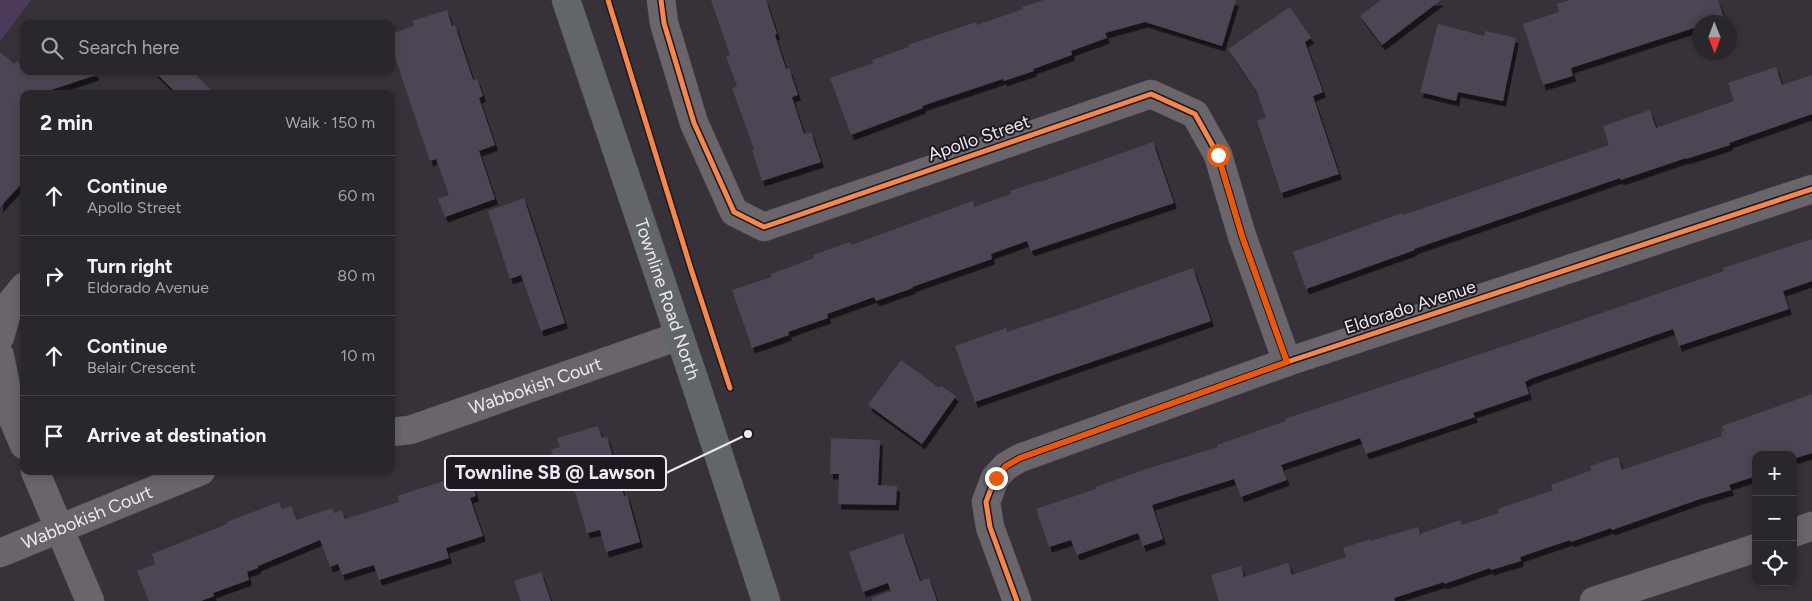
<!DOCTYPE html>
<html lang="en">
<head>
<meta charset="utf-8">
<style>
	:root { --surface:#29262c; --page:#312e34; --text:#f1f3f6; --muted:#a5a5a9; --line:#454348 }
	body { margin:0; font-family:Figtree,sans-serif; background:var(--page); color:var(--text) }
	.controls { position:absolute; right:15px; bottom:15px; display:grid; overflow:hidden; border-radius:10px; box-shadow:0 2px 8px #0003 }
	.controls button { width:45px; height:45px; display:grid; place-items:center; padding:0; border:0; border-bottom:1px solid var(--line); background:var(--surface); color:var(--text); font:25px sans-serif }
	.compass { position:absolute; left:1692px; top:15px; width:45px; height:45px; border-radius:50%; background:var(--surface); box-shadow:0 2px 8px #0003; rotate:179deg }
	.stop { position:absolute; width:15px; height:15px; margin:-11px; border:4px solid #ea580c; border-radius:50%; background:#fff }
	.stop.end { background:#ea580c; border-color:#fff; box-shadow:0 1px 5px #0008 }
	.list { margin:0; padding:0; list-style:none }
	h2 { display:flex; justify-content:space-between; align-items:center; height:65px; margin:0; padding:0 20px; font-size:21px }
	h2 small { font-size:16px; font-weight:400; color:var(--muted) }
	.list li { display:grid; grid-template-columns:32px 1fr auto; gap:15px; align-items:center; box-sizing:border-box; height:80px; padding:0 20px; border-top:1px solid var(--line) }
	.list b { display:block; font-size:19px; white-space:nowrap }
	.list p { margin:0; font-size:16px; white-space:nowrap; color:var(--muted) }
	.list em { font-size:16px; font-style:normal; color:var(--muted) }
	.icon { flex:none; width:28px; height:28px; fill:none; stroke:currentColor; stroke-width:2; stroke-linecap:round; stroke-linejoin:round }
	.map { position:relative; flex:none; width:1812px; height:601px; overflow:hidden }
	.search { position:absolute; background:var(--surface); box-shadow:0 2px 8px #0003; left:20px; top:20px; width:375px; height:55px; display:flex; align-items:center; gap:12px; box-sizing:border-box; padding:0 18px; border-radius:10px; color:var(--muted); font-size:19px }
	.panel { position:absolute; background:var(--surface); box-shadow:0 2px 8px #0003; left:20px; top:90px; width:375px; height:385px; border-radius:10px }
	.map>svg:first-child { display:block }
	.green { fill:#4c3c59 }
	.building { fill:#4d4552; filter:url(#shadow) }
	.lines { fill:none; stroke-linecap:round; stroke-linejoin:round }
	.minor-casing { stroke:#545158; stroke-width:29 }
	.secondary-casing { stroke:#545158; stroke-width:29 }
	.minor { stroke:#69656b; stroke-width:28 }
	.secondary { stroke:#62656a; stroke-width:28 }
	.cycleway-casing { stroke:#1d1920; stroke-width:8 }
	.cycleway { stroke:#f5874c; stroke-width:5 }
	.route { stroke:#ea580c; stroke-width:6 }
	.labels { text-anchor:middle; stroke-width:4; stroke-linejoin:round; paint-order:stroke }
	.street-label { font-size:18px; fill:#eee8f2; stroke:#1d1920 }
	.leader { fill:none; stroke:#eee8f2; stroke-width:2 }
	.callout-dot { fill:#eee8f2; stroke:#1d1920; stroke-width:2 }
	.callout { fill:#1d1920; stroke:#eee8f2; stroke-width:2 }
	.callout-label { font-size:19px; text-anchor:middle; font-weight:bold; fill:#eee8f2 }
</style>
</head>
<body>
<div class="map">
<svg width="1812" height="601" viewBox="0 0 1812 601">
	<defs>
		<filter id="shadow"><feDropShadow dx="3" dy="5.5" stdDeviation="0" flood-color="#0009"/></filter>
	</defs>
	<rect width="100%" height="100%" fill="#37323a"/>
	<!-- green -->
	<path class="green" d="M0 0H31L0 41Z"/>
	<!-- building -->
	<g class="building">
		<path d="M711 0H766L777 34 775 35 786 69 789 68 798 95 792 97 804 134 811 132 821 162 762 181 752 150 754 149 732 88 737 86 726 56 730 55Z"/>
		<path d="M1044 0H1236L1222 46 1145 22 1105 33 1107 38 1071 51 1072 55 1033 69 1034 71 1004 81 1003 79 922 106 923 108 851 135 830 78 873 63 872 60 909 47 908 45 976 22 977 25 1023 9 1022 7Z"/>
		<path d="M1381 0H1441L1382 45 1360 16Z"/>
		<path d="M1570 0H1718L1724 18 1710 22H1700V26L1571 68 1573 76 1543 85 1523 24 1559 12 1557 4Z"/>
		<path d="M1290 7 1311 38 1305 42 1323 92 1313 96 1339 174 1281 193 1257 121 1266 118 1257 92 1228 49Z"/>
		<path d="M447 10 452 26 455 25 473 80 477 79 483 96 479 98 495 145 479 151 495 199 445 217 438 199 449 195 436 159 430 161 391 45V34L414 26 412 21Z"/>
		<path d="M1438 24 1484 36 1485 31 1516 38 1503 101 1458 92 1456 101 1420 92Z"/>
		<path d="M0 52 14 64 17 61 24 68V71H95L96 75 39 94H24V181L0 207Z"/>
		<path d="M1776 67 1782 85 1812 75V114L1729 143 1730 145 1686 159V158L1621 180 1620 178 1414 249 1415 250 1306 289 1293 252 1402 213 1403 215 1609 145 1603 126 1650 110 1656 128 1734 101 1728 83Z"/>
		<path d="M154 71H192L215 94H177Z"/>
		<path d="M1153 142 1174 203 1031 251 1027 241 991 254 992 259 912 287 913 288 876 301 874 297 827 314 828 318 788 332 789 335 752 348 732 290 772 277 771 274 814 258 813 255 850 242 851 245 973 201 974 207 1011 194 1010 191 1040 181V182Z"/>
		<path d="M524 198 565 323 541 331 521 275 510 279 488 211Z"/>
		<path d="M1812 239V281L1783 291 1789 309 1679 346 1673 329 1530 379 1525 382 1529 394 1473 413 1475 417 1366 454 1360 438 1281 465 1287 480 1241 497 1234 479 1152 505 1163 539 1143 546 1138 533 1077 555 1071 540 1049 547 1036 509 1096 489V487L1143 470 1218 447 1217 445 1286 421 1285 419 1537 335 1724 271 1723 268Z"/>
		<path d="M1193 268 1211 321 975 402 955 346 1006 328 1007 332 1071 311Z"/>
		<path d="M901 360 939 388 941 386 956 396 922 444 868 405Z"/>
		<path d="M1812 394V453L1793 459V455H1756V476L1729 485 1731 490 1700 499 1612 530 1611 528 1571 542 1570 540 1520 557 1521 561 1491 570 1490 568 1444 584V582L1394 598 1395 601H1219L1211 575 1241 566 1244 577 1288 563 1292 575 1346 557 1343 548 1371 539V541L1418 527 1420 534 1460 520 1462 525 1499 513 1498 509 1553 490 1551 485 1592 470 1590 466 1618 457 1622 470 1722 436 1721 432 1724 431 1722 426Z"/>
		<path d="M598 426 602 438 607 437 624 496 627 495 640 542 606 552 600 530 587 533 570 474 559 477 551 450 560 447 557 438Z"/>
		<path d="M831 438 880 440 878 485 897 486 896 505 838 504 839 474H830Z"/>
		<path d="M469 473 476 496 470 498 483 536 446 548 449 558 379 580 374 565 342 575 338 564 330 567 320 540 258 566V568L247 572 249 580 213 593 214 596 201 601H149L137 571 155 564 152 554 227 524V522L279 502 282 509 291 506 297 520 332 508 334 513 342 510 345 519 399 502 397 496Z"/>
		<path d="M903 533 920 581 929 578 937 601H872V598L891 591 888 583 863 592 849 552Z"/>
		<path d="M541 572 551 601H521L514 581Z"/>
	</g>
	<g class="lines">
		<defs>
			<g id="minor">
				<path d="M661 0 664 23 694 123 734 212 764 227 1151 94 1195 114 1218 155 1242 236 1287 362"/>
				<path d="M0 337 9 305 24 287"/>
				<path d="M0 356 12 417 24 445"/>
				<path id="s1" d="M391 432 410 430 679 336"/>
				<path d="M35 471 90 601"/>
				<path d="M1793 533 1812 526"/>
				<path id="s2" d="M0 553 201 471"/>
				<path d="M1017 601 990 527 986 502 995 478 1006 466 1020 458 1287 362 1812 189"/>
				<path d="M1594 601 1756 548"/>
			</g>
			<g id="secondary">
				<path id="s3" d="M566 0 697 388 766 601"/>
			</g>
		</defs>
		<!-- minor casing -->
		<use href="#minor" class="minor-casing"/>
		<!-- secondary casing -->
		<use href="#secondary" class="secondary-casing"/>
		<!-- minor -->
		<use href="#minor" class="minor"/>
		<!-- secondary -->
		<use href="#secondary" class="secondary"/>
		<defs>
			<g id="cycleway">
				<path d="M608 0 691 269 730 388"/>
				<path d="M661 0 664 23 694 123 734 212 764 227 1151 94 1195 114 1218 155 1242 236 1287 362"/>
				<path d="M1017 601 990 527 986 502 995 478 1006 466 1020 458 1287 362 1812 189"/>
			</g>
		</defs>
		<!-- cycleway casing -->
		<use href="#cycleway" class="cycleway-casing"/>
		<!-- cycleway -->
		<use href="#cycleway" class="cycleway"/>
	</g>
	<g class="lines">
		<!-- route -->
		<path class="route" d="M996 478 1006 466 1020 458 1287 362 1242 236 1218 155"/>
	</g>
	<g class="labels">
		<!-- street labels -->
		<g class="street-label">
			<text transform="translate(979 138) rotate(-19)" y="6">Apollo Street</text>
			<text dy="6" stroke="none"><textPath href="#s3" startOffset="316">Townline Road North</textPath></text>
			<text transform="translate(1410 307) rotate(-18)" y="6">Eldorado Avenue</text>
			<text dy="6" stroke="none"><textPath href="#s1" startOffset="152">Wabbokish Court</textPath></text>
			<text dy="6" stroke="none"><textPath href="#s2" startOffset="94">Wabbokish Court</textPath></text>
		</g>
	</g>
	<!-- callouts -->
	<path class="leader" d="M748 434L666 473"/>
	<circle class="callout-dot" cx="748" cy="434" r="5"/>
	<rect class="callout" x="445" y="456" width="221" height="34" rx="5"/>
	<g class="callout-label">
		<text x="555" y="479">Townline SB @ Lawson</text>
	</g>
</svg>
<div class="controls">
<button>+</button>
<button>−</button>
<button><svg class="icon" aria-label="locate" viewBox="0 0 24 24"><circle cx="12" cy="12" r="6"/><path d="M12 2v4M12 18v4M2 12h4M18 12h4"/></svg></button>
</div>
<svg class="compass" viewBox="-18 -18 36 36"><path d="M0-13l5 13h-10z" fill="#e53935"/><path d="M0 13l5-13h-10z" fill="#a5a5a9"/></svg>
<div class="stop" style="left:1218px;top:155px"></div>
<div class="stop end" style="left:996px;top:478px"></div>
<div class="search"><svg class="icon" aria-label="search" viewBox="0 0 24 24"><circle cx="10" cy="10" r="6"/><path d="M15 15l6 6"/></svg>Search here</div>
<section class="panel">
<h2>2 min<small>Walk · 150 m</small></h2>
<ul class="list">
<li><svg class="icon" aria-label="ahead" viewBox="0 0 24 24"><path d="M12 20V5M6 11l6-6 6 6"/></svg><div><b>Continue</b><p>Apollo Street</p></div><em>60 m</em></li>
<li><svg class="icon" aria-label="right" viewBox="0 0 24 24"><path d="M7 20v-9h11M14 6l5 5-5 5"/></svg><div><b>Turn right</b><p>Eldorado Avenue</p></div><em>80 m</em></li>
<li><svg class="icon" aria-label="ahead" viewBox="0 0 24 24"><path d="M12 20V5M6 11l6-6 6 6"/></svg><div><b>Continue</b><p>Belair Crescent</p></div><em>10 m</em></li>
<li><svg class="icon" aria-label="arrive" viewBox="0 0 24 24"><path d="M6 21V4h12l-3 4 3 4H6"/></svg><div><b>Arrive at destination</b></div></li>
</ul>
</section>
</div>
</body>
</html>
